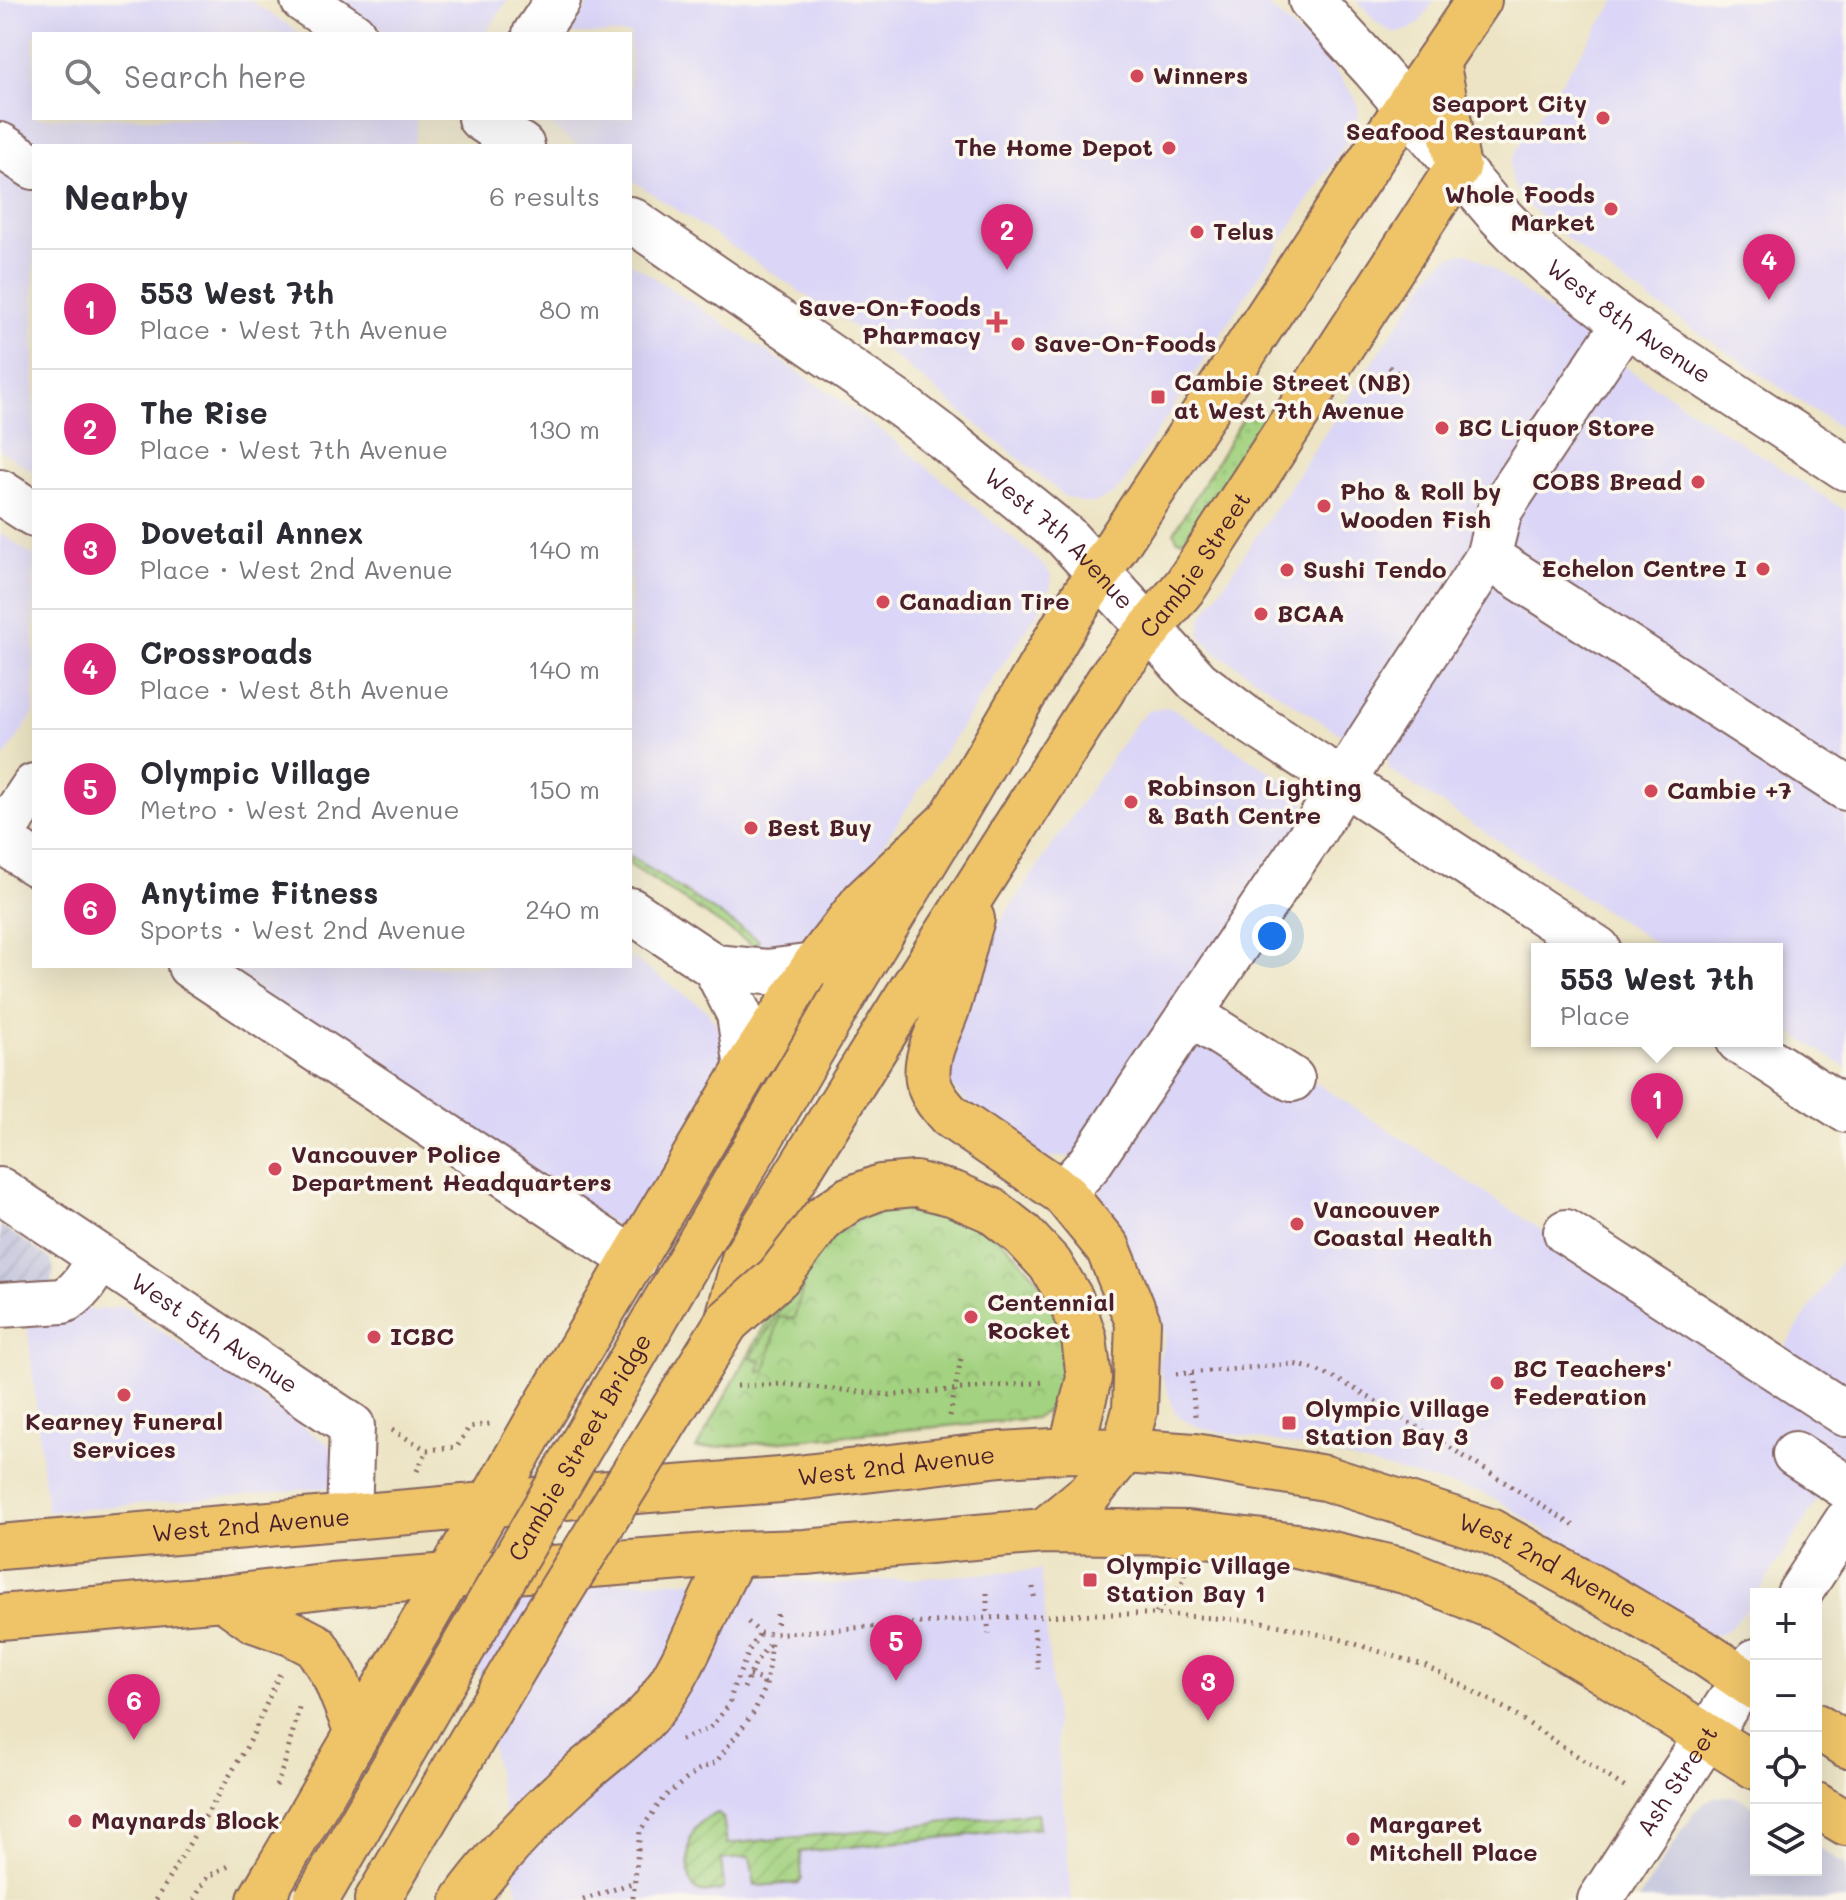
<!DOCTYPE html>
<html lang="en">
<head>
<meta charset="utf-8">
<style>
	:root { --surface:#fff; --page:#f2f2f3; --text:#2b2b33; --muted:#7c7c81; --line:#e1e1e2; --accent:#db2777 }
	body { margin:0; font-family:Mali,sans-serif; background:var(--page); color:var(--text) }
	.controls { position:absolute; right:24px; bottom:24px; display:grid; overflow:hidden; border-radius:0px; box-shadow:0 8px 32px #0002 }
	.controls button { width:72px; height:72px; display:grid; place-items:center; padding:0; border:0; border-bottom:2px solid var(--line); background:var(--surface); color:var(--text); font:40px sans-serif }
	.you { position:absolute; left:1272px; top:936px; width:28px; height:28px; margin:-20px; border:6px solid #fff; border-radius:50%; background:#1a73e8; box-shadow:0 0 0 12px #1a73e833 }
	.badge { display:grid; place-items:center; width:52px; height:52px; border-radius:50%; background:var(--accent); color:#fff; font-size:26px; font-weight:700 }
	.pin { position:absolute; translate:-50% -66px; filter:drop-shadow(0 2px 4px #0008) }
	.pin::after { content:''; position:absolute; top:42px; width:28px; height:24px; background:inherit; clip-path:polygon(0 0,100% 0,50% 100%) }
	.popup { position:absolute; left:1531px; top:943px; width:252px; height:104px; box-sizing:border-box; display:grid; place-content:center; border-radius:0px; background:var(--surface); filter:drop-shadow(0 2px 6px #0005); font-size:26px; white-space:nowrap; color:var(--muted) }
	.popup b { font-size:30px; color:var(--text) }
	.popup::after { content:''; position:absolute; left:50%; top:100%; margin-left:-16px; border:16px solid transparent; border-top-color:var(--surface) }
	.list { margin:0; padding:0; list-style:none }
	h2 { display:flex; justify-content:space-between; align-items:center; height:104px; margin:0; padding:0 32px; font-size:34px }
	h2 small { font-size:26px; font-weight:400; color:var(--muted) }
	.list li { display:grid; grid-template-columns:52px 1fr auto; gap:24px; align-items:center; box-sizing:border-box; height:120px; padding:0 32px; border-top:2px solid var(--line) }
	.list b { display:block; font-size:30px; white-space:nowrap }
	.list p { margin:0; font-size:26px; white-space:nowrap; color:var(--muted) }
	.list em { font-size:26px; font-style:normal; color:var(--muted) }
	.icon { flex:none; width:44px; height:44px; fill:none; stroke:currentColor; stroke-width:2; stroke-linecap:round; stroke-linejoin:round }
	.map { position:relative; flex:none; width:1846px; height:1900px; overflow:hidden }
	.search { position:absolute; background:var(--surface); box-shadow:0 8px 32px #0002; left:32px; top:32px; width:600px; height:88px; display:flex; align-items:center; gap:20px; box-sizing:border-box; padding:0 28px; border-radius:0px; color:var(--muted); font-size:30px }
	.panel { position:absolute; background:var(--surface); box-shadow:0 8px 32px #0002; left:32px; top:144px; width:600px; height:824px; border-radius:0px }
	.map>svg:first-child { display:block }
	.built { fill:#dbd6f7 }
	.industrial { fill:url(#industrial-furrows) }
	.railway { fill:#c1c2dd }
	.grass { fill:url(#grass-dots); stroke:#767856; stroke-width:2 }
	.park { fill:url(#park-crowns); stroke:#767856; stroke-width:2 }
	.garden { fill:url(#garden-furrows); stroke:#767856; stroke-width:2 }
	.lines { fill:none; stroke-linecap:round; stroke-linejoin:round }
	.minor-casing { stroke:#836461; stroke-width:48 }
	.major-casing { stroke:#836461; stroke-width:48 }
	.path { stroke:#836461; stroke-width:5; stroke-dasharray:2 6; stroke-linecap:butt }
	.minor { stroke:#fff; stroke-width:44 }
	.major { stroke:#efc469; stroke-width:44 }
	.major-bridge-casing { stroke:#836461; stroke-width:48; stroke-linecap:butt }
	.major-bridge { stroke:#efc469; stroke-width:44 }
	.poi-dot { fill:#d1495b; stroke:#fbf7ec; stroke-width:3 }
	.labels { text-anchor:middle; stroke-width:7; stroke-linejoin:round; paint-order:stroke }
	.poi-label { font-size:24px; font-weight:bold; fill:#4a1f2b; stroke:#fbf7ec; text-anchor:start }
	.street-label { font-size:24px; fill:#4a1f2b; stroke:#fbf7ec }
</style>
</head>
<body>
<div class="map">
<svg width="1846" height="1900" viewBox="0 0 1846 1900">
	<defs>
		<pattern id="industrial-furrows" width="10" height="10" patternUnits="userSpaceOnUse" patternTransform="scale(2)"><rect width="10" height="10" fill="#c1c2dd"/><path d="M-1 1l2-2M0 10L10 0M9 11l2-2" fill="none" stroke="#a7a6be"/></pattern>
		<pattern id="grass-dots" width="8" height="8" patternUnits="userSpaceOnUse" patternTransform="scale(2)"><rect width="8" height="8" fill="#a3d280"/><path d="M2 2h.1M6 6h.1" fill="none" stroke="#8eb46f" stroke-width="1.8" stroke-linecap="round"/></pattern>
		<pattern id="park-crowns" width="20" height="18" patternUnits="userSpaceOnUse" patternTransform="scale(2)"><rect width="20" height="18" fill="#a3d280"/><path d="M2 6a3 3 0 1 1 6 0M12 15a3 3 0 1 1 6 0" fill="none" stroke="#8eb46f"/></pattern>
		<pattern id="garden-furrows" width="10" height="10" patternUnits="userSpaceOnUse" patternTransform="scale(2)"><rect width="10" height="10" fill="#a3d280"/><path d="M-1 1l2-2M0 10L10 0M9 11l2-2" fill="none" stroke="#8eb46f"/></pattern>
	</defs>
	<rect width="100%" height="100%" fill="#fbf7ec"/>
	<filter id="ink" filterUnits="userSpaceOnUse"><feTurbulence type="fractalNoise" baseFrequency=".0125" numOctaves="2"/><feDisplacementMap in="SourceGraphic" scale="16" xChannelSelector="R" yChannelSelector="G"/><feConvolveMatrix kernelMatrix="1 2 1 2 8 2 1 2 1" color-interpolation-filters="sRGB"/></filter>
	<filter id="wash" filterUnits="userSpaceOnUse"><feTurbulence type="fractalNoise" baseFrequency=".006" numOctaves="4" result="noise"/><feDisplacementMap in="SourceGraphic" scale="32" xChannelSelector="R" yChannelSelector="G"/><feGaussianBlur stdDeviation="1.8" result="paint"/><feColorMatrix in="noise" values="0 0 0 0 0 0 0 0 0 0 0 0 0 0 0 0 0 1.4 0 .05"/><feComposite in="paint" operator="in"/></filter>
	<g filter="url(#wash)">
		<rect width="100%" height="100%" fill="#ece4c4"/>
		<!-- built -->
		<g class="built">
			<path d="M0 0H250L301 34H34V118H415L417 125 416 137 412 146H34V472L0 450Z"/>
			<path d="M337 0H508L485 34H388Z"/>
			<path d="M592 0H1262L1320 53 1340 77 1355 98 1359 111 1357 121 1349 138 1123 484 1110 496 1093 503H1084L1064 496 879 344 630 179V146H579L542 119 541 118H630V34H569Z"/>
			<path d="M1357 0H1435L1421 21 1409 30 1396 33 1386 29 1376 22Z"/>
			<path d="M1616 0H1846V432L1622 281 1587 255 1521 200 1515 189 1511 178 1510 164 1517 148Z"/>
			<path d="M1461 253H1468L1478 258 1633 372 1846 511V1068L1777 1023V949H1664L1388 769 1389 739 1349 733 1340 734 1214 651 1201 637 1200 626 1203 616 1435 269 1447 258Z"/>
			<path d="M630 262 836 397 893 439 1034 556 1046 568 1051 576V586L1042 606 831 922 815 934 795 943 777 948H761L749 943 630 865Z"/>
			<path d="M0 533 34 556V713L0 764Z"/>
			<path d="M1166 707 1175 710 1303 793 1306 798 1303 823 1196 1005 1766 1376 1846 1252V1456L1751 1604 1730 1628 1719 1634 1711 1635 1692 1629 1501 1502 1482 1493 1298 1446 1204 1429 1184 1421 1175 1412 1158 1364 1166 1335 1103 1205 1100 1193 1103 1179 1089 1164 1066 1156 1035 1159 1018 1154 948 1083 945 1058 984 950 993 932 1137 721 1148 711Z"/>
			<path d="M630 956 706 1010 718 1027 724 1043 725 1067 630 1224 618 1226 190 966H630Z"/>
			<path d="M71 1298 93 1311 120 1306 125 1307 328 1444 337 1456 331 1487 47 1512 25 1302Z"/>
			<path d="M1041 1570 1072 1900H519L468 1612 480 1593 609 1583 772 1578 832 1584Z"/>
		</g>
		<!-- industrial -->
		<path class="industrial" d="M0 1225 51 1259 54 1270 50 1285 0 1305Z"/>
		<!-- railway -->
		<path class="railway" d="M1732 1796 1746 1801 1756 1807V1870H1816V1846L1846 1865V1900H1638L1693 1814 1704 1803 1714 1797Z"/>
		<!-- grass -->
		<g class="grass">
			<path d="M1250 407 1269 423 1185 539 1181 540 1177 539 1174 532Z"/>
			<path d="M630 856 759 940 755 946 749 943 630 865Z"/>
		</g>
		<!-- park -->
		<path class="park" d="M921 1208 972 1220 1008 1246 1041 1283 1073 1352 1062 1396 1053 1407 1035 1418 696 1449 782 1294 837 1233 863 1218 888 1211Z"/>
		<!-- garden -->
		<g class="garden">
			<path d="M803 1288 794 1319 779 1317 765 1372H759L761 1361 751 1357 781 1308Z"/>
			<path d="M718 1813 723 1817 727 1844 1037 1813 1039 1828 800 1852 802 1879 799 1883 755 1886 750 1857 721 1860 724 1886 722 1890C714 1891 703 1895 696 1890 690 1885 690 1879 689 1872 687 1845 688 1823 718 1813Z"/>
		</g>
	</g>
	<g filter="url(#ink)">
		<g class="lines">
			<defs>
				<g id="minor">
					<path d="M303 0 353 34"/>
					<path id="s1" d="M1311 0 1374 69 1497 213 1522 239 1555 269 1625 323 1846 468"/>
					<path d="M535 34 558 0"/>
					<path d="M480 118 522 146"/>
					<path d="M0 145 34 167"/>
					<path id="s2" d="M630 219 902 406 944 438 1065 536 1198 682 1250 721 1598 949"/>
					<path d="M0 492 34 514"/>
					<path d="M1488 557 1846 788"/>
					<path d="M0 837 34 786"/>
					<path d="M0 839 34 863"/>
					<path d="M630 910 715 967 767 972 814 966"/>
					<path d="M190 966 634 1260"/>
					<path d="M715 967 739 1014 747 1068"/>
					<path d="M1190 1014 1292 1079"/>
					<path d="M1739 1041 1846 1110"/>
					<path id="s3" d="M0 1190 352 1426 349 1517"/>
					<path d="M1063 1193 1089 1164 1313 832 1371 737 1488 557 1500 510 1625 323"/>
					<path d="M1566 1232 1846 1414"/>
					<path d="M0 1305 63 1301C81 1293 90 1274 100 1258"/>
					<path d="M1795 1454 1846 1487"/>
					<path d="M1799 1594 1846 1522"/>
					<path id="s4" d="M1600 1900 1756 1661"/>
				</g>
				<g id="major">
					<path d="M972 919C963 947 958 975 949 1003 942 1027 924 1053 928 1080 931 1095 941 1106 950 1116L1063 1193 1108 1248 1138 1322 1135 1410 1124 1451 1090 1493 1044 1531"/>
					<path d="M844 995 951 819 1067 621 1374 155 1479 0"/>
					<path d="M915 1184 954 1194 991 1210 1023 1235 1050 1264 1071 1299 1084 1338 1089 1378 1071 1450"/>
					<path id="s5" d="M727 1322 744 1259 903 1003 1114 672 1186 585 1458 167 1437 62"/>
					<path id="s6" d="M0 1547 432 1510 597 1494 780 1480 1001 1454 1071 1450 1124 1451 1194 1456 1325 1478 1490 1531 1601 1592 1701 1651 1756 1688"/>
					<path d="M223 1598 254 1620 291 1633 316 1646 335 1677 357 1732"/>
					<path d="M0 1617 223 1598 331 1585 396 1580 735 1554 805 1552 1044 1531 1188 1533 1297 1546 1405 1571 1501 1610 1587 1661 1756 1767"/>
					<path d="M1816 1726 1846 1745"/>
					<path d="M1816 1805 1846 1823"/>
					<path d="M260 1900 427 1615 540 1416 747 1068 814 966 864 901 951 819"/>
					<path d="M377 1900 541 1623"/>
					<path d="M464 1900C496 1856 535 1816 575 1779 600 1756 630 1736 652 1710 689 1664 705 1605 735 1554"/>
				</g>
			</defs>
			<!-- minor casing -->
			<use href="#minor" class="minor-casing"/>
			<!-- major casing -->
			<use href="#major" class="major-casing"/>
			<!-- path -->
			<g class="path">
				<path d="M1389 367 1402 376"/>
				<path d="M1176 1374 1292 1364C1328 1369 1371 1399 1402 1418 1461 1454 1518 1491 1576 1527"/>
				<path d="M1191 1374 1195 1416"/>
				<path d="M737 1386 784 1384 891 1395 1046 1382"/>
				<path d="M950 1416 961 1358"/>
				<path d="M392 1430 427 1450"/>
				<path d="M427 1450 457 1447 469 1427 490 1424"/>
				<path d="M417 1471 427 1450"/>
				<path d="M1033 1587 1035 1602"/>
				<path d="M987 1611V1593"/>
				<path d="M1156 1613 1184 1580 1185 1574"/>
				<path d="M748 1622 760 1633 773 1634 988 1618 1098 1614H1155L1258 1621 1336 1638 1426 1666 1508 1710 1627 1789"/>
				<path d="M777 1624V1611"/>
				<path d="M988 1625 989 1634"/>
				<path d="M1034 1628 1038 1669"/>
				<path d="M749 1676 762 1680 765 1685"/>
				<path d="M744 1688 756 1662 769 1644"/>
				<path d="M681 1740 709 1729 729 1705 734 1686 750 1649 760 1633"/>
				<path d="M276 1786 285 1762 300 1704"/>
				<path d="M633 1898 640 1831 664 1797 698 1770 716 1762 754 1712 766 1686 771 1642"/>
				<path d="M156 1900 250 1741 280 1673"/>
				<path d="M194 1900 207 1877 233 1864"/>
				<path d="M583 1900 635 1882"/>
			</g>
			<!-- minor -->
			<use href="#minor" class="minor"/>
			<!-- major -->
			<use href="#major" class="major"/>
			<defs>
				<g id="major-bridge">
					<path d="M541 1623 727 1322 778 1277 823 1218 850 1199 881 1187 915 1184"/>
					<path id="s7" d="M316 1900 844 995"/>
				</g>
			</defs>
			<!-- major-bridge casing -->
			<use href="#major-bridge" class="major-bridge-casing"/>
			<!-- major-bridge -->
			<use href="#major-bridge" class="major-bridge"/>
		</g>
	</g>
	<!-- markers -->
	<g class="poi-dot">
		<circle cx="1137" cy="76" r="8"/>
		<circle cx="1603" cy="118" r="8"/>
		<circle cx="1169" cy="148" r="8"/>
		<circle cx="1611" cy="209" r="8"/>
		<circle cx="1197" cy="232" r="8"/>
		<path d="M993 310h8v8h8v8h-8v8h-8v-8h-8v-8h8z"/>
		<circle cx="1018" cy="344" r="8"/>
		<rect x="1150" y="389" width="16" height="16" rx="4"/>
		<circle cx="1442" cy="428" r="8"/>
		<circle cx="1698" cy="482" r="8"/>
		<circle cx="1324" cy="506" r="8"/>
		<circle cx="1763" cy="569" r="8"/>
		<circle cx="1287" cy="570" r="8"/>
		<circle cx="883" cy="602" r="8"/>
		<circle cx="1261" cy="614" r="8"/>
		<circle cx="1651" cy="791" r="8"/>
		<circle cx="1131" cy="802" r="8"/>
		<circle cx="751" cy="828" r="8"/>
		<circle cx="275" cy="1169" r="8"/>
		<circle cx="1297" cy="1224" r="8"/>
		<circle cx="971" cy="1317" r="8"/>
		<circle cx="374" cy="1337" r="8"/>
		<circle cx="1497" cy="1383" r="8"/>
		<circle cx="124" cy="1395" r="8"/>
		<rect x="1281" y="1415" width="16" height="16" rx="4"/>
		<rect x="1082" y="1572" width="16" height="16" rx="4"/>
		<circle cx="75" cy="1821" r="8"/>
		<circle cx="1353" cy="1839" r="8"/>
	</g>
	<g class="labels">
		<!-- poi labels -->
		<g class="poi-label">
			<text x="1153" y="84">Winners</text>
			<text x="1587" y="112" text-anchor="end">Seaport City<tspan x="1587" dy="28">Seafood Restaurant</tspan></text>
			<text x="1153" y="156" text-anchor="end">The Home Depot</text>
			<text x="1595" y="203" text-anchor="end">Whole Foods<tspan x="1595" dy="28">Market</tspan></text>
			<text x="1213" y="240">Telus</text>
			<text x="981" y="316" text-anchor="end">Save-On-Foods<tspan x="981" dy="28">Pharmacy</tspan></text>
			<text x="1034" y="352">Save-On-Foods</text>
			<text x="1174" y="391">Cambie Street (NB)<tspan x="1174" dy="28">at West 7th Avenue</tspan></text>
			<text x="1458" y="436">BC Liquor Store</text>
			<text x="1682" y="490" text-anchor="end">COBS Bread</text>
			<text x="1340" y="500">Pho &amp; Roll by<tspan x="1340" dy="28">Wooden Fish</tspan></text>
			<text x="1747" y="577" text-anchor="end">Echelon Centre I</text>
			<text x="1303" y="578">Sushi Tendo</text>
			<text x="899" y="610">Canadian Tire</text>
			<text x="1277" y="622">BCAA</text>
			<text x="1147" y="796">Robinson Lighting<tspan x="1147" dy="28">&amp; Bath Centre</tspan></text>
			<text x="1667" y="799">Cambie +7</text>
			<text x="767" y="836">Best Buy</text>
			<text x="291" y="1163">Vancouver Police<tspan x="291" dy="28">Department Headquarters</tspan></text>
			<text x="1313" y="1218">Vancouver<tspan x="1313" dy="28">Coastal Health</tspan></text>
			<text x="987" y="1311">Centennial<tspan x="987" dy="28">Rocket</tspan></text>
			<text x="390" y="1345">ICBC</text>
			<text x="1513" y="1377">BC Teachers'<tspan x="1513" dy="28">Federation</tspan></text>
			<text x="1305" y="1417">Olympic Village<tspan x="1305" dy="28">Station Bay 3</tspan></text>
			<text x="124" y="1430" text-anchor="middle">Kearney Funeral<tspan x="124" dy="28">Services</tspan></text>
			<text x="1106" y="1574">Olympic Village<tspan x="1106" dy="28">Station Bay 1</tspan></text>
			<text x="91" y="1829">Maynards Block</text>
			<text x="1369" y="1833">Margaret<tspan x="1369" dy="28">Mitchell Place</tspan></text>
		</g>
		<!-- street labels -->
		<g class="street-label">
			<text dy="8" stroke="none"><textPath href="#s1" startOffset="454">West 8th Avenue</textPath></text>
			<text dy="8" stroke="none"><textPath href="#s2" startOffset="536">West 7th Avenue</textPath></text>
			<text dy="8" stroke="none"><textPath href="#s5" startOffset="894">Cambie Street</textPath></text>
			<text dy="8" stroke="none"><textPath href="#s3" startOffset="258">West 5th Avenue</textPath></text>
			<text dy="8" stroke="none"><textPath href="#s7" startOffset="524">Cambie Street Bridge</textPath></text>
			<text dy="8" stroke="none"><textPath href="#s6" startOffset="900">West 2nd Avenue</textPath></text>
			<text dy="8" stroke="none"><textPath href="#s6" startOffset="252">West 2nd Avenue</textPath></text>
			<text dy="8" stroke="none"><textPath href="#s6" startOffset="1572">West 2nd Avenue</textPath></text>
			<text dy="8" stroke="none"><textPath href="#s4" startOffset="142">Ash Street</textPath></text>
		</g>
	</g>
</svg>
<div class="controls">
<button>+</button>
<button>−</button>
<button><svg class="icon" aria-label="locate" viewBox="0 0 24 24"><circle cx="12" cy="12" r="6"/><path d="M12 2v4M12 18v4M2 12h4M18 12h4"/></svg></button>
<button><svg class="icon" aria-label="layers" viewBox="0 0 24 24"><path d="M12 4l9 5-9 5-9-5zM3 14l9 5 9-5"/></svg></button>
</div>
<div class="you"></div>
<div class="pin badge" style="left:1657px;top:1139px">1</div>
<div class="popup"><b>553 West 7th</b>Place</div>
<div class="pin badge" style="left:1007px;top:270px">2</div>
<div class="pin badge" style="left:1208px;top:1721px">3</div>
<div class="pin badge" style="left:1769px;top:300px">4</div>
<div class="pin badge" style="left:896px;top:1681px">5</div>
<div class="pin badge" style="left:134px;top:1740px">6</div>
<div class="search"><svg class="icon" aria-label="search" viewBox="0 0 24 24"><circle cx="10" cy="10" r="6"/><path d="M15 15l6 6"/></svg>Search here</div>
<section class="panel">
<h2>Nearby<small>6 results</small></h2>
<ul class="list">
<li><span class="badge">1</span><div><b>553 West 7th</b><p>Place · West 7th Avenue</p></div><em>80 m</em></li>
<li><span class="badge">2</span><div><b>The Rise</b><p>Place · West 7th Avenue</p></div><em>130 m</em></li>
<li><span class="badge">3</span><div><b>Dovetail Annex</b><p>Place · West 2nd Avenue</p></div><em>140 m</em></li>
<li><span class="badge">4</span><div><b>Crossroads</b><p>Place · West 8th Avenue</p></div><em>140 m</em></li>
<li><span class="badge">5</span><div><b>Olympic Village</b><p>Metro · West 2nd Avenue</p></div><em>150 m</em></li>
<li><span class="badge">6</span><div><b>Anytime Fitness</b><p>Sports · West 2nd Avenue</p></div><em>240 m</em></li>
</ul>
</section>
</div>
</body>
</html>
